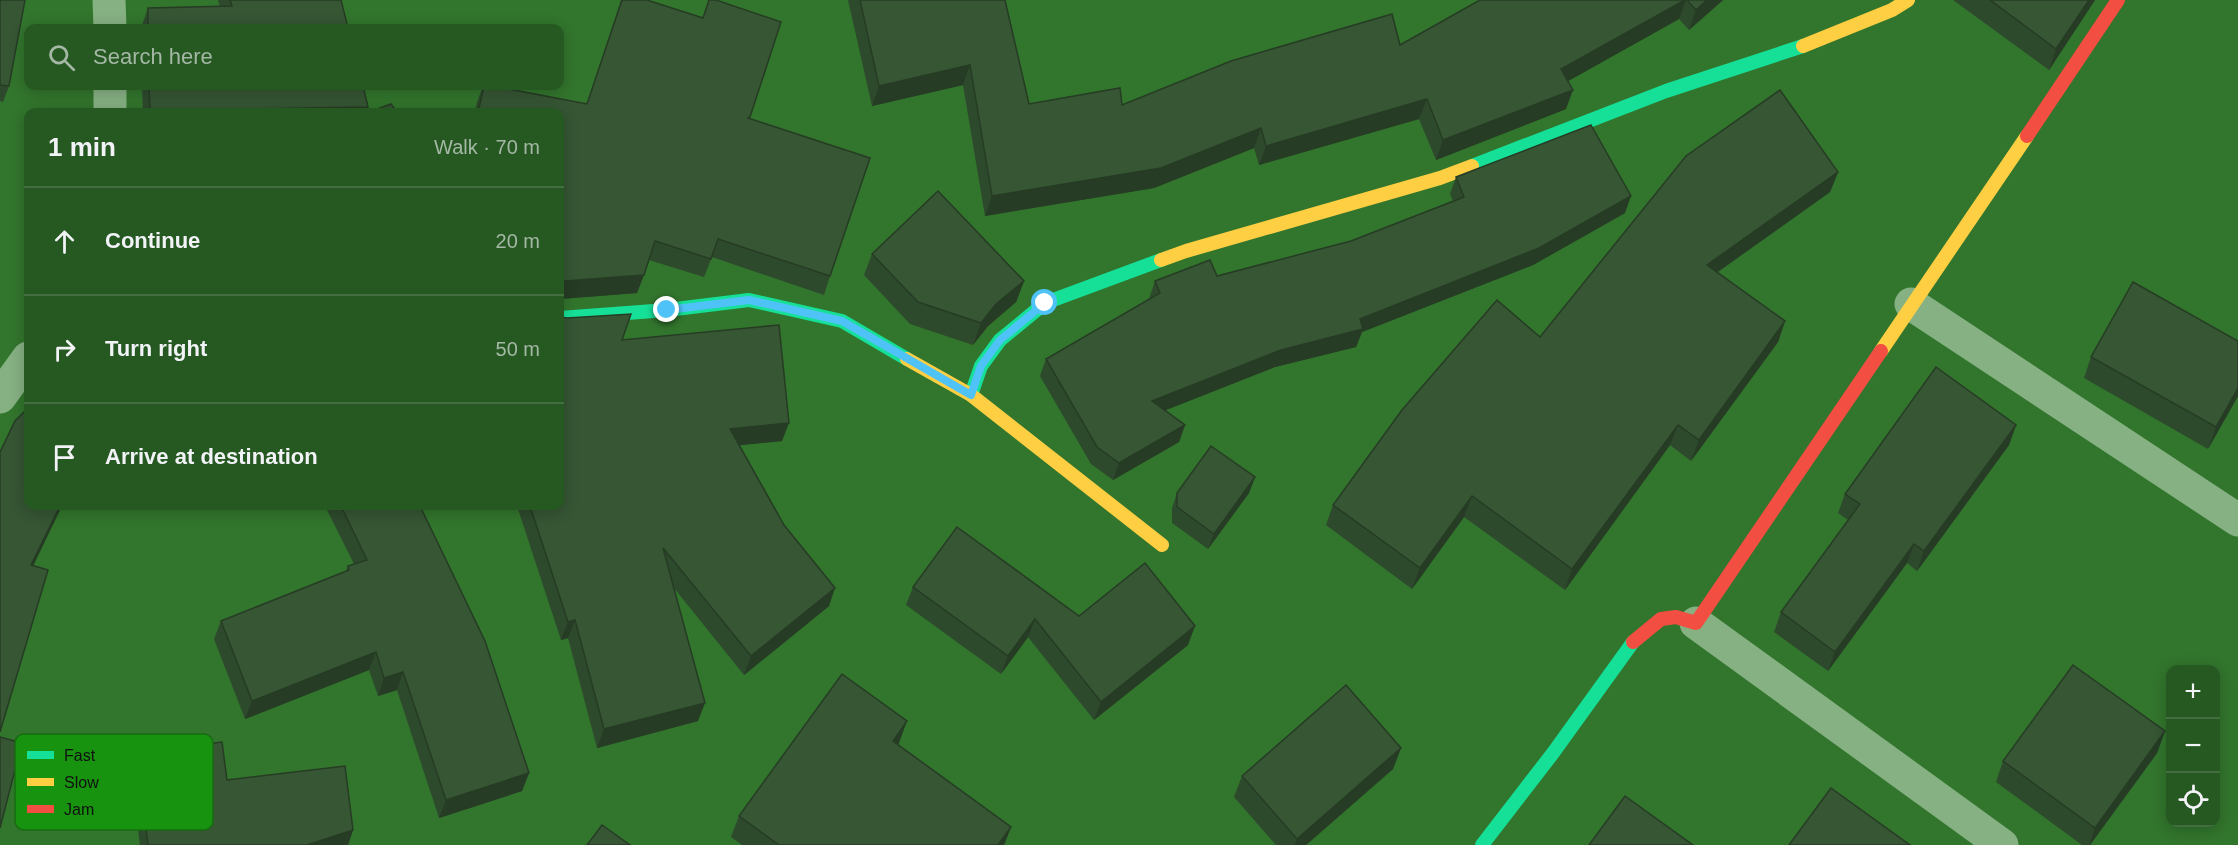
<!DOCTYPE html>
<html lang="en">
<head>
<meta charset="utf-8">
<style>
	:root { --surface:#265822; --page:#32612f; --text:#f1f3f6; --muted:#a4b8a5; --line:#426e40 }
	body { margin:0; font-family:Helvetica,sans-serif; background:var(--page); color:var(--text) }
	.controls { position:absolute; right:18px; bottom:18px; display:grid; overflow:hidden; border-radius:12px; box-shadow:0 3px 15px #0003 }
	.controls button { width:54px; height:54px; display:grid; place-items:center; padding:0; border:0; border-bottom:2px solid var(--line); background:var(--surface); color:var(--text); font:30px sans-serif }
	.stop { position:absolute; width:18px; height:18px; margin:-14px; border:4px solid #4fc3f7; border-radius:50%; background:#fff }
	.stop.end { background:#4fc3f7; border-color:#fff; box-shadow:0 2px 6px #0008 }
	.list { margin:0; padding:0; list-style:none }
	h2 { display:flex; justify-content:space-between; align-items:center; height:78px; margin:0; padding:0 24px; font-size:26px }
	h2 small { font-size:20px; font-weight:400; color:var(--muted) }
	.list li { display:grid; grid-template-columns:39px 1fr auto; gap:18px; align-items:center; box-sizing:border-box; height:108px; padding:0 24px; border-top:2px solid var(--line) }
	.list b { display:block; font-size:22px; white-space:nowrap }
	.list em { font-size:20px; font-style:normal; color:var(--muted) }
	.icon { flex:none; width:33px; height:33px; fill:none; stroke:currentColor; stroke-width:2; stroke-linecap:round; stroke-linejoin:round }
	.map { position:relative; flex:none; width:2238px; height:845px; overflow:hidden }
	.search { position:absolute; background:var(--surface); box-shadow:0 3px 15px #0003; left:24px; top:24px; width:540px; height:66px; display:flex; align-items:center; gap:15px; box-sizing:border-box; padding:0 21px; border-radius:12px; color:var(--muted); font-size:22px }
	.panel { position:absolute; background:var(--surface); box-shadow:0 3px 15px #0003; left:24px; top:108px; width:540px; height:402px; border-radius:12px }
	.map>svg:first-child { display:block }
	.lines { fill:none; stroke-linecap:round; stroke-linejoin:round }
	.street { stroke:#86b183; stroke-width:33 }
	.fast { stroke:#16e098; stroke-width:14 }
	.slow { stroke:#ffcf43; stroke-width:14 }
	.jam { stroke:#f24e42; stroke-width:14 }
	.wall { fill:#2e4a2d }
	.shaded-wall { fill:#263c24 }
	.building { fill:#365634; stroke:#263c24; stroke-width:1.5 }
	.route { stroke:#4fc3f7; stroke-width:8 }
	.key { fill:#18930f; stroke:#166c10; stroke-width:1.5 }
	.key-label { font-size:16px; fill:#111 }
</style>
</head>
<body>
<div class="map">
<svg width="2238" height="845" viewBox="0 0 2238 845">
	<rect width="100%" height="100%" fill="#32752d"/>
	<g class="lines">
		<!-- street -->
		<g class="street">
			<path d="M109 0 110 28"/>
			<path d="M110 86V112"/>
			<path d="M1911 304 2238 520"/>
			<path d="M0 397 28 358"/>
			<path d="M1696 623 2002 845"/>
		</g>
		<!-- fast -->
		<g class="fast">
			<path d="M1472 166 1666 91 1803 46"/>
			<path d="M560 318 667 310 749 300 842 321 907 359"/>
			<path d="M971 395 981 366 1000 340 1045 303 1161 260"/>
			<path d="M1482 845 1553 753 1633 642"/>
		</g>
		<!-- slow -->
		<g class="slow">
			<path d="M1803 46 1892 10 1908 0"/>
			<path d="M1161 260 1186 251 1440 178 1472 166"/>
			<path d="M1881 351 2027 136"/>
			<path d="M907 359 971 395 1162 545"/>
		</g>
		<!-- jam -->
		<g class="jam">
			<path d="M2027 136 2118 0"/>
			<path d="M1633 642 1661 619 1676 617 1696 623 1881 351"/>
		</g>
	</g>
	<!-- wall -->
	<g class="wall">
		<path d="M0 0 9 86 3 102 0 101Z"/>
		<path d="M218 0H341L348 28H141L148 8 220 7Z"/>
		<path d="M621 0 703 18 709 0 750 118 830 276 824 295 712 257 704 277 649 260 637 293 560 299V112H475L477 102 483 86 587 104Z"/>
		<path d="M848 0H1005L1029 104 1122 105 1400 45 1480 0H1723L1689 30 1679 19 1568 81 1566 109 1436 160 1419 119 1259 165 1254 148 1154 188 985 216 963 85 872 106Z"/>
		<path d="M1953 0H2095L2049 70Z"/>
		<path d="M142 86H363L368 107 366 112H143Z"/>
		<path d="M1838 172 1830 192 1718 272 1785 321 1778 342 1691 461 1670 445 1565 590 1464 517 1412 589 1326 525 1333 505 1540 337Z"/>
		<path d="M1456 177 1625 213 1533 265 1362 332 1356 347 1275 367 1165 410 1185 425 1179 442 1113 480 1091 464 1040 376 1046 359 1149 299 1155 281 1217 276 1351 241 1453 201 1450 194Z"/>
		<path d="M872 254 1024 281 1016 302 988 326 973 345 910 324 864 275Z"/>
		<path d="M622 340 782 441 740 445 829 606 744 675 674 588 698 721 597 748 568 638 561 640 517 506H560Z"/>
		<path d="M2091 357 2238 396 2208 449 2084 378Z"/>
		<path d="M2016 425 2009 445 1917 571 1907 563 1828 671 1774 632 1781 612 1848 520 1838 513 1845 494Z"/>
		<path d="M1255 477 1249 493 1208 549 1172 523V508L1177 493Z"/>
		<path d="M325 506H420L529 773 522 791 439 818 397 690 378 696 369 670 245 719 214 639 221 621 346 571 348 566 354 564Z"/>
		<path d="M913 587 1079 616 1188 645 1094 720 1028 637 1001 674 906 605Z"/>
		<path d="M2165 731 2157 753 2090 845H2082L1996 782 2003 761Z"/>
		<path d="M899 743 898 745 1011 827 1004 845H742L731 837 739 816Z"/>
		<path d="M1401 748 1393 769 1306 845H1276L1234 797 1242 776Z"/>
		<path d="M136 752 227 780 353 830 348 845H140L130 769Z"/>
	</g>
	<!-- shaded-wall -->
	<g class="shaded-wall">
		<path d="M1685 0H1686L1679 19 1554 89 1561 69Z"/>
		<path d="M1707 0H1723L1689 30 1696 10Z"/>
		<path d="M2089 0H2095L2049 70 2056 49Z"/>
		<path d="M970 65 963 85 872 106 879 86Z"/>
		<path d="M1573 90 1566 109 1436 160 1443 140Z"/>
		<path d="M1427 99 1419 119 1259 165 1266 146Z"/>
		<path d="M368 107 366 112H149L150 111Z"/>
		<path d="M1261 128 1254 148 1154 188 985 216 992 196Z"/>
		<path d="M1838 172 1830 192 1699 285 1707 265Z"/>
		<path d="M1631 196 1625 213 1533 265 1362 332 1356 347 1275 367 1146 418 1152 401 1360 319Z"/>
		<path d="M644 275 637 293 560 299V283L565 281Z"/>
		<path d="M1024 281 1016 302 988 326 973 345 981 323 996 304Z"/>
		<path d="M1785 321 1778 342 1691 461 1699 440Z"/>
		<path d="M2238 388V396L2208 449 2216 427Z"/>
		<path d="M789 423 782 441 723 447 730 429Z"/>
		<path d="M1185 425 1179 442 1113 480 1119 463Z"/>
		<path d="M1678 425 1670 445 1565 590 1572 569Z"/>
		<path d="M2016 425 2009 445 1917 571 1924 551Z"/>
		<path d="M1255 477 1249 493 1208 549 1214 534Z"/>
		<path d="M1472 496 1464 517 1412 589 1420 568Z"/>
		<path d="M60 506H62L25 583 31 565Z"/>
		<path d="M477 506H515L476 509Z"/>
		<path d="M1914 544 1907 563 1828 671 1835 652Z"/>
		<path d="M835 588 829 606 744 675 751 656Z"/>
		<path d="M1035 619 1028 637 1001 674 1008 656Z"/>
		<path d="M575 620 568 638 561 640 568 622Z"/>
		<path d="M1195 626 1188 645 1094 720 1101 702Z"/>
		<path d="M376 652 369 670 245 719 252 701Z"/>
		<path d="M403 672 397 690 378 696 384 678Z"/>
		<path d="M705 703 698 721 597 748 604 729Z"/>
		<path d="M907 721 899 743 885 763 893 741Z"/>
		<path d="M2165 731 2157 753 2090 845H2089L2095 828Z"/>
		<path d="M1401 748 1393 769 1306 845H1295L1297 839Z"/>
		<path d="M529 773 522 791 439 818 446 800Z"/>
		<path d="M1011 827 1004 845H998Z"/>
		<path d="M353 830 348 845H307Z"/>
	</g>
	<!-- building -->
	<g class="building">
		<path d="M0 0H25L9 86 0 85Z"/>
		<path d="M230 0H341L348 28H148V8L232 6Z"/>
		<path d="M622 0H647L703 18 709 0H716L781 22 750 117 748 118 870 158 830 276 718 239 711 259 655 241 644 275 565 281 560 283V112H478L484 86H493L587 104Z"/>
		<path d="M860 0H1005L1029 104 1120 88 1122 105 1231 61 1392 14 1400 45 1480 0H1685L1561 69 1573 90 1443 140 1427 99 1266 146 1261 128 1161 168 992 196 970 65 879 86Z"/>
		<path d="M1687 0H1707L1696 10Z"/>
		<path d="M1990 0H2089L2056 49Z"/>
		<path d="M149 86H363L368 107 150 111Z"/>
		<path d="M1780 90 1838 172 1707 265 1785 321 1699 440 1678 425 1572 569 1472 496 1420 568 1333 505 1402 410 1497 300 1540 337 1686 156Z"/>
		<path d="M391 104 397 112H369Z"/>
		<path d="M1591 125 1631 196 1539 248 1360 319 1363 329 1281 350 1152 401 1185 425 1119 463 1097 447 1046 359 1160 293 1155 281 1210 260 1217 276 1351 241 1464 197 1456 177Z"/>
		<path d="M938 191 1024 281 996 304 981 323 918 302 872 254Z"/>
		<path d="M2133 282 2238 341V388L2216 427 2091 357Z"/>
		<path d="M631 314 622 340 779 325 789 423 730 429 784 525 835 588 751 656 663 548 705 703 604 729 575 620 568 622 530 506H560V317L567 318Z"/>
		<path d="M1936 367 2016 425 1924 551 1914 544 1835 652 1781 612 1860 504 1845 494Z"/>
		<path d="M28 408V506H60L31 565 48 570 0 732V452L15 421Z"/>
		<path d="M1211 446 1255 477 1214 534 1177 507V493Z"/>
		<path d="M341 506H420L485 641 529 773 446 800 403 672 384 678 376 652 252 701 221 621 349 570 348 566 367 560Z"/>
		<path d="M957 527 1079 616 1145 563 1195 626 1101 702 1035 619 1008 656 913 587Z"/>
		<path d="M2073 665 2165 731 2095 828 2003 761Z"/>
		<path d="M842 674 907 721 893 741 1011 827 998 845H779L739 816Z"/>
		<path d="M1346 685 1401 748 1297 839 1242 776Z"/>
		<path d="M0 737 22 743 0 828Z"/>
		<path d="M222 742 227 780 345 766 353 830 307 845H148L136 752Z"/>
		<path d="M1831 788 1910 845H1789Z"/>
		<path d="M1625 796 1693 845H1589Z"/>
		<path d="M602 825 630 845H587Z"/>
	</g>
	<g class="lines">
		<!-- route -->
		<path class="route" d="M667 310 749 300 842 321 971 395 981 366 1000 340 1045 303"/>
	</g>
	<!-- legend -->
	<rect x="15" y="734" width="198" height="96" rx="9" class="key"/>
	<rect x="27" y="751" width="27" height="8" fill="#16e098"/>
	<rect x="27" y="778" width="27" height="8" fill="#ffcf43"/>
	<rect x="27" y="805" width="27" height="8" fill="#f24e42"/>
	<g class="key-label">
		<text x="64" y="761">Fast</text>
		<text x="64" y="788">Slow</text>
		<text x="64" y="815">Jam</text>
	</g>
</svg>
<div class="controls">
<button>+</button>
<button>−</button>
<button><svg class="icon" aria-label="locate" viewBox="0 0 24 24"><circle cx="12" cy="12" r="6"/><path d="M12 2v4M12 18v4M2 12h4M18 12h4"/></svg></button>
</div>
<div class="stop" style="left:1045px;top:303px"></div>
<div class="stop end" style="left:667px;top:310px"></div>
<div class="search"><svg class="icon" aria-label="search" viewBox="0 0 24 24"><circle cx="10" cy="10" r="6"/><path d="M15 15l6 6"/></svg>Search here</div>
<section class="panel">
<h2>1 min<small>Walk · 70 m</small></h2>
<ul class="list">
<li><svg class="icon" aria-label="ahead" viewBox="0 0 24 24"><path d="M12 20V5M6 11l6-6 6 6"/></svg><div><b>Continue</b></div><em>20 m</em></li>
<li><svg class="icon" aria-label="right" viewBox="0 0 24 24"><path d="M7 20v-9h11M14 6l5 5-5 5"/></svg><div><b>Turn right</b></div><em>50 m</em></li>
<li><svg class="icon" aria-label="arrive" viewBox="0 0 24 24"><path d="M6 21V4h12l-3 4 3 4H6"/></svg><div><b>Arrive at destination</b></div></li>
</ul>
</section>
</div>
</body>
</html>
